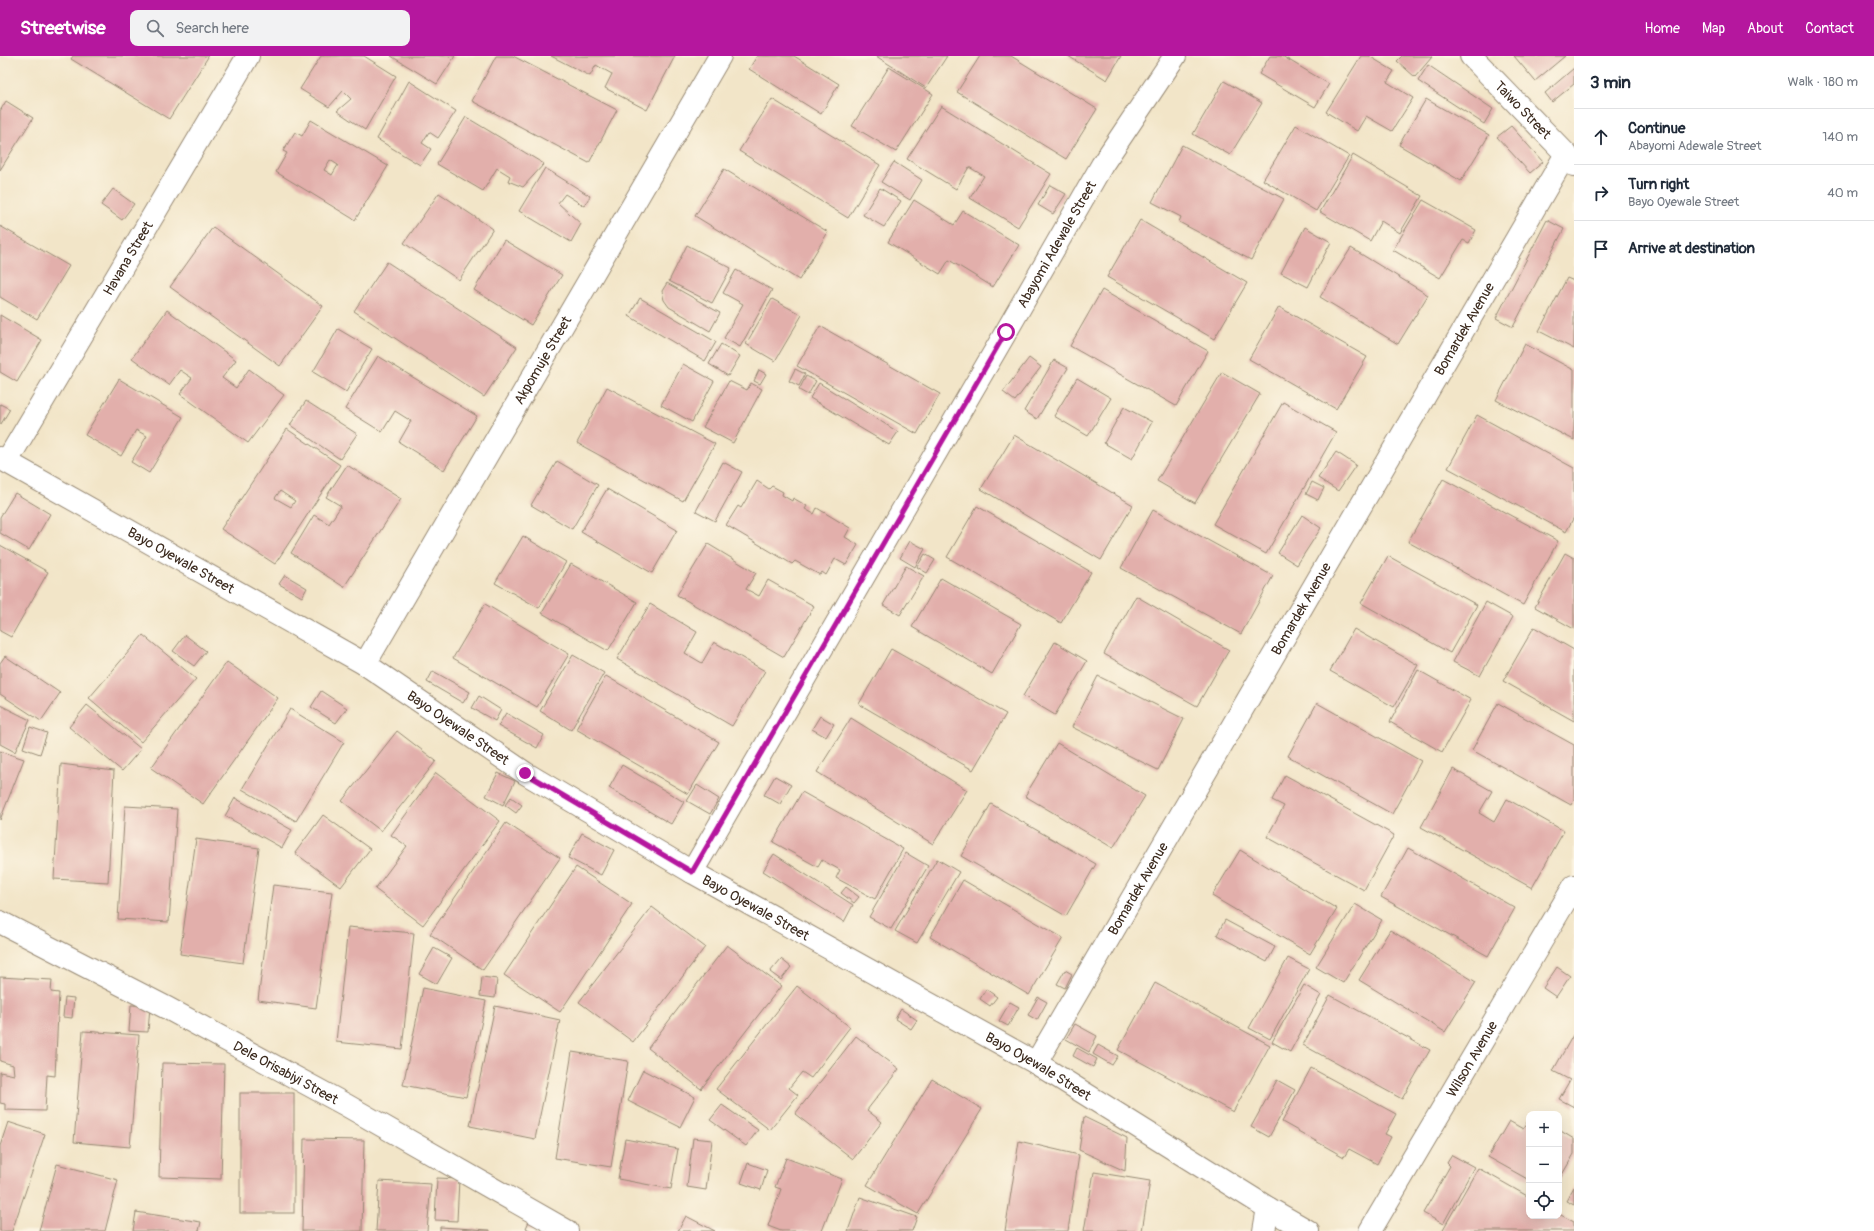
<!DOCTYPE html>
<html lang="en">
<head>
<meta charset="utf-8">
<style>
	:root { --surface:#fff; --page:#f2f2f3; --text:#1f2937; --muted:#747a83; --line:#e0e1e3; --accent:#b5179e }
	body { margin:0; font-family:Pangolin,sans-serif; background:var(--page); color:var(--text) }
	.controls { position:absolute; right:12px; bottom:12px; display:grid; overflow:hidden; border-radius:8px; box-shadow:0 4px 16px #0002 }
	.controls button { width:36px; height:36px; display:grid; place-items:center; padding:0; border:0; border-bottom:1px solid var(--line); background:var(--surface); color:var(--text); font:20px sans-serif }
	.stop { position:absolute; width:12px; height:12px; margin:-9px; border:3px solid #b5179e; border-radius:50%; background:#fff }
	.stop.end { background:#b5179e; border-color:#fff; box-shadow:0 1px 4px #0008 }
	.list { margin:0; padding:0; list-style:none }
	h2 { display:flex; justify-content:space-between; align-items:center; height:52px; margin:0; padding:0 16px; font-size:17px }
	h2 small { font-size:13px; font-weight:400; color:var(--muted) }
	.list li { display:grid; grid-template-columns:26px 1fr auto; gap:12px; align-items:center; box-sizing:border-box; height:56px; padding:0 16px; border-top:1px solid var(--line) }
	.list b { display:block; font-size:15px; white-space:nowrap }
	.list p { margin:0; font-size:13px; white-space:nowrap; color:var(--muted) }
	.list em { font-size:13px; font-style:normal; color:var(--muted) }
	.icon { flex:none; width:22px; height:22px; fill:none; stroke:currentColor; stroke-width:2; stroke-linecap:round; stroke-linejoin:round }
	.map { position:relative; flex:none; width:1574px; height:1175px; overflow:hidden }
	header { display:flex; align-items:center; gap:24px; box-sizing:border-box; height:56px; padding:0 20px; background:var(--accent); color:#fff }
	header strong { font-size:19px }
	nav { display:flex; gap:22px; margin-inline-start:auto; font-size:14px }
	.search { width:280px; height:36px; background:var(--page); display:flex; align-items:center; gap:10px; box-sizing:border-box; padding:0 14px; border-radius:8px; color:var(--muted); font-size:15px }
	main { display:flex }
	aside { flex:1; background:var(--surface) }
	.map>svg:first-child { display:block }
	.building { fill:#e2afab; fill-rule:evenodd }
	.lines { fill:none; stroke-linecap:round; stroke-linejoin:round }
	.minor-casing { stroke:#968873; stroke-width:24 }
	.minor { stroke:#fff; stroke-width:22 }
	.route { stroke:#b5179e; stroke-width:5 }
	.labels { text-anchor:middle; stroke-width:3; stroke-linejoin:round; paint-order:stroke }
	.street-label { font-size:14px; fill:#3b2a1e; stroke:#fcf5e5 }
</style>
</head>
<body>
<header>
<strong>Streetwise</strong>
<div class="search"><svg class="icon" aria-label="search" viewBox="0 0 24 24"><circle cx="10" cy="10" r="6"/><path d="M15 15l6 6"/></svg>Search here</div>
<nav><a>Home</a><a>Map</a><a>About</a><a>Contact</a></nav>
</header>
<main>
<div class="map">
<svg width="1574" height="1175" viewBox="0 0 1574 1175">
	<rect width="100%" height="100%" fill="#fcf5e5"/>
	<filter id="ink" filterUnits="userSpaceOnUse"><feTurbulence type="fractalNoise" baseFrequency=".025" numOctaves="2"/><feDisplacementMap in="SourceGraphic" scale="8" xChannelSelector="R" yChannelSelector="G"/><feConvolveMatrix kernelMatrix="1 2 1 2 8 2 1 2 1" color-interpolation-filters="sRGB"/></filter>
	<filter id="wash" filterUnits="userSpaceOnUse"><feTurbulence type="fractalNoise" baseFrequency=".012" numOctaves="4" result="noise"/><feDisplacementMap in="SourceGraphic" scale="16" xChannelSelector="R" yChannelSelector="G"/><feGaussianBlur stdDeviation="0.9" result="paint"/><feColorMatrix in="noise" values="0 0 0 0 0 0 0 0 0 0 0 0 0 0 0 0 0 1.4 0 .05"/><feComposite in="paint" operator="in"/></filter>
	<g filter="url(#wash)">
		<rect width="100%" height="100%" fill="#f2e5c8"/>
		<g id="blocks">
			<!-- building -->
			<g class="building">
				<path d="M73 0H207L208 1 169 63 71 3Z"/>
				<path d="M321 0H364L396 20 365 74 337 55 351 43 343 35 329 51 300 33Z"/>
				<path d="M391 0H455L437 28Z"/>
				<path d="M496 0H513L617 54 589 107 472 45Z"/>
				<path d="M551 0H675L647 54 605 32 612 18 596 9 590 20Z"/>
				<path d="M757 0H794L839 28 821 58 749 13Z"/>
				<path d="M876 0H947L926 32Z"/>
				<path d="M980 0H1011L1097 53 1066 103 957 36Z"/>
				<path d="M1068 0H1121L1107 24Z"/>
				<path d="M1270 0H1282L1329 28 1315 51 1259 18Z"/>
				<path d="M1361 0H1369L1394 15 1387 26 1413 42 1392 75 1366 60 1357 75 1326 56Z"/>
				<path d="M1402 0H1430L1432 1 1415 21 1397 5Z"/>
				<path d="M1514 0H1565L1535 25Z"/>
				<path d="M1428 9 1493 53 1484 68 1418 25Z"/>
				<path d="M889 11 933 38 896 96 852 70Z"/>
				<path d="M1574 12V28L1552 46 1545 37Z"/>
				<path d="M409 25 456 55 438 82 429 76 422 87 431 93 420 109 377 83Z"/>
				<path d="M1224 25 1262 47 1230 99 1193 78Z"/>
				<path d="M772 43 880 109 848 162 739 95Z"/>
				<path d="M1426 43 1489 79 1461 125 1399 89Z"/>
				<path d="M6 45 33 62 0 114V55Z"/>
				<path d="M941 50 1051 118 1018 171 970 142 984 120 969 111 956 133 907 103Z"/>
				<path d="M466 61 544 108 523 131 508 125 510 120 497 112 483 135 437 108Z"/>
				<path d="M311 64 388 110 355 164 276 116 287 97 283 95 295 76 302 80ZM330 104 338 109 332 119 324 114Z"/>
				<path d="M1296 69 1349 100 1316 155 1263 124Z"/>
				<path d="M1511 70 1543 106 1530 117 1497 81Z"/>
				<path d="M1182 89 1284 143 1251 204 1179 166 1181 161 1152 146Z"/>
				<path d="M1353 99 1422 140 1400 177 1381 165 1370 185 1320 156Z"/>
				<path d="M894 106 922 124 910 144 881 126Z"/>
				<path d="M545 112 590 140 584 150 565 138 558 147 581 168 571 186 519 155Z"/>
				<path d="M724 113 828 176 799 224 695 160Z"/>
				<path d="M1050 129 1066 138 1053 158 1038 149Z"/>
				<path d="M880 132 901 145 884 171 863 159Z"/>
				<path d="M113 133 134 148 122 164 101 149Z"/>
				<path d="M439 137 493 173 459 224 404 187Z"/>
				<path d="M914 144 954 169 963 155 1019 189 993 231 949 204 940 218 888 186Z"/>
				<path d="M1423 144 1476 174 1469 187 1463 184 1440 222 1393 194Z"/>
				<path d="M1140 164 1247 227 1214 283 1107 221Z"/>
				<path d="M1547 164 1564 173 1513 271 1496 262Z"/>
				<path d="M0 170 69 210 37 263 0 241Z"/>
				<path d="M213 171 323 250 280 310 170 231Z"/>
				<path d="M1305 171 1331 186 1308 231 1281 217Z"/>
				<path d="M504 184 562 219 531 269 474 234Z"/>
				<path d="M687 189 731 212 712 247 669 225Z"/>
				<path d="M1351 192 1428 239 1398 288 1320 241Z"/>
				<path d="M387 206 517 291 484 341 354 255Z"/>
				<path d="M736 214 772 234 740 291 724 282 743 248 723 237Z"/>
				<path d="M1567 222 1574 225V293L1539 275Z"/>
				<path d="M667 227 720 257 710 275 669 251 664 244 662 235Z"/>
				<path d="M1102 234 1208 295 1176 350 1070 290Z"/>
				<path d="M640 242 716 286 705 305 629 260Z"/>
				<path d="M772 243 802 259 775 305 746 288Z"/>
				<path d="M1279 251 1367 301 1336 353 1249 303Z"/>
				<path d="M167 254 236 304 222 322 236 332 249 313 284 339 248 387 180 338 192 322 180 314 169 329 132 302Z"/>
				<path d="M0 259 42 284 17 326 0 316Z"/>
				<path d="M820 270 940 338 917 378 797 310Z"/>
				<path d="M338 273 372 293 346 336 313 316Z"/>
				<path d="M721 288 740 300 728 320 709 308Z"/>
				<path d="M1525 288 1574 314V384L1496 344Z"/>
				<path d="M378 300 477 360 444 414 399 386 411 365 395 355 382 376 345 353Z"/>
				<path d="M1029 302 1041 311 1015 345 1003 336Z"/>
				<path d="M1054 304 1068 312 1037 363 1024 355Z"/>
				<path d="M683 308 714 325 692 366 661 349Z"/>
				<path d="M795 313 805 318 799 330 789 325Z"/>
				<path d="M759 314 766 318 760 328 754 325Z"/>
				<path d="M1222 316 1260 338 1195 447 1157 425Z"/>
				<path d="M806 320 816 325 808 339 799 334Z"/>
				<path d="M1077 322 1111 342 1088 380 1054 360Z"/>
				<path d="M119 323 183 361 149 417 131 406 147 380 136 374 121 400 85 379Z"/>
				<path d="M729 325 747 334 751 327 762 333 733 387 703 371Z"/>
				<path d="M819 327 898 376 889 389 810 342Z"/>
				<path d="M607 331 715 388 683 445 577 387Z"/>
				<path d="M306 345 357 378 340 403 290 369Z"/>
				<path d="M1283 346 1336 376 1266 498 1213 468Z"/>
				<path d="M0 348 10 353 1 368H0Z"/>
				<path d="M1124 351 1152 366 1132 403 1104 387Z"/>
				<path d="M1477 359 1574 412V461L1566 476 1448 412Z"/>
				<path d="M287 373 340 409 275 508 221 473ZM280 435 295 445 291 451 275 442Z"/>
				<path d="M1014 379 1133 449 1101 504 981 433Z"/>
				<path d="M1336 396 1356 409 1338 435 1318 422Z"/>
				<path d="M557 405 598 429 572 473 531 449Z"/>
				<path d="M723 406 742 416 715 465 696 455Z"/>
				<path d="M347 409 401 443 344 531 291 497 314 459 329 468 341 450 326 441Z"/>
				<path d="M1443 423 1558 485 1523 549 1408 486Z"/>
				<path d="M757 425 769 433 772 430 783 436 782 439 792 445 793 442 807 450 805 453 814 458 817 452 850 472 845 481 858 489 846 509 835 503 826 519 822 516 820 519 795 505 792 508 726 469 738 450 741 452Z"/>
				<path d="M1312 426 1324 432 1318 444 1306 438Z"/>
				<path d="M607 433 677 474 652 517 581 476Z"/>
				<path d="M15 437 50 458 29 494 0 477V461Z"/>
				<path d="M977 450 1091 516 1061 567 947 501Z"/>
				<path d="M1153 454 1273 520 1241 578 1121 512Z"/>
				<path d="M1302 459 1321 472 1297 509 1278 497Z"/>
				<path d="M523 480 566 506 539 552 495 527Z"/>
				<path d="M910 485 925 493 915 511 900 502Z"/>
				<path d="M708 488 756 517 746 533 759 540 768 524 814 550 784 601 677 539Z"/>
				<path d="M0 489 48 516 11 581 0 575Z"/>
				<path d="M1565 497 1574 502V573L1535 551Z"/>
				<path d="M925 498 935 504 927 517 917 511Z"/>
				<path d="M1388 500 1477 549 1450 597 1361 547Z"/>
				<path d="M571 508 637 546 608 595 542 557Z"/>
				<path d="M906 510 924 520 900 559 883 549Z"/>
				<path d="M285 519 307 532 302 541 279 528Z"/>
				<path d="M941 522 1021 568 992 618 912 571Z"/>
				<path d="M1136 540 1229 594 1197 650 1104 598Z"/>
				<path d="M1486 546 1513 561 1480 620 1453 606Z"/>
				<path d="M485 548 569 598 537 651 453 602Z"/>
				<path d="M650 548 697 576 685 597 702 607 714 586 765 615 732 670 617 603Z"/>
				<path d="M1534 571 1574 594V665L1503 625Z"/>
				<path d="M1354 573 1418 609 1394 651 1330 615Z"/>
				<path d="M143 579 196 623 141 686 89 642Z"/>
				<path d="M185 579 206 595 194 610 173 595Z"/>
				<path d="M1055 586 1087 605 1055 659 1023 640Z"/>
				<path d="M891 593 1006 658 973 714 859 648Z"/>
				<path d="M573 599 604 617 571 674 540 655Z"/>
				<path d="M5 600 60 637 41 665 0 638V607Z"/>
				<path d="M227 606 278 642 203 748 151 712Z"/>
				<path d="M1418 614 1471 644 1442 696 1390 666Z"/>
				<path d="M433 615 470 636 463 647 427 626Z"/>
				<path d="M606 620 719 686 688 738 576 673Z"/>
				<path d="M1098 620 1184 663 1158 714 1072 671Z"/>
				<path d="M321 635 347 652 336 667 311 651Z"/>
				<path d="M479 640 501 654 495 665 472 652Z"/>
				<path d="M1317 647 1421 705 1392 758 1288 700Z"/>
				<path d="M1498 647 1574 689V743L1571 749 1472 694Z"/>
				<path d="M0 649 30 664 15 696 0 688Z"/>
				<path d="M87 649 141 693 122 715 69 671Z"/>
				<path d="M290 653 344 686 296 765 242 733Z"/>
				<path d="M506 657 544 679 537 692 498 670Z"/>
				<path d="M820 660 834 668 826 681 812 673Z"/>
				<path d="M851 662 967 734 933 788 817 716Z"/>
				<path d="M30 671 47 677 40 698 23 692Z"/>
				<path d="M397 675 436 705 381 775 342 745Z"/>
				<path d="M1057 687 1145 740 1113 792 1025 740Z"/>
				<path d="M0 695 24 703 0 764Z"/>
				<path d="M61 708 114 715 108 826 54 823Z"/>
				<path d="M622 709 684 746 671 768 609 732Z"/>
				<path d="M1453 713 1492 735 1479 757 1494 766 1507 743 1564 775 1532 832 1421 771Z"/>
				<path d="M436 717 500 765 423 869 375 833 407 790 391 779Z"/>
				<path d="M498 717 515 725 503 749 486 740Z"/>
				<path d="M1285 719 1394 779 1364 834 1267 781 1284 750 1272 744Z"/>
				<path d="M775 720 791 729 780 748 764 739Z"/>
				<path d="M697 729 719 743 710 758 687 745Z"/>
				<path d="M802 736 903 793 875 843 836 822 840 814 822 804 818 811 773 786Z"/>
				<path d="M511 741 522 749 516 757 505 749Z"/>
				<path d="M235 742 292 774 282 792 225 760Z"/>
				<path d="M991 748 1096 808 1066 860 961 800Z"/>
				<path d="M125 750 177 753 169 866 118 863Z"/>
				<path d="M323 759 370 793 341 831 295 797Z"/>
				<path d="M506 767 560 802 483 914 430 878Z"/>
				<path d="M582 777 614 794 601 819 568 802Z"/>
				<path d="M196 783 259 792 243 907 180 898Z"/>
				<path d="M1408 792 1515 852 1488 900 1381 841Z"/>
				<path d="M1240 794 1337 853 1310 898 1212 840Z"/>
				<path d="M906 797 928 810 891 873 869 861Z"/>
				<path d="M774 798 853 849 844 866 763 815Z"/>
				<path d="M937 803 959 816 917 887 895 875Z"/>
				<path d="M576 811 632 848 560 956 504 919Z"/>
				<path d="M963 824 1063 882 1029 939 930 881Z"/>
				<path d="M273 829 332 836 316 952 258 944Z"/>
				<path d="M846 831 859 841 854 847 841 837Z"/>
				<path d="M1355 848 1382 864 1343 927 1316 911Z"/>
				<path d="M652 851 705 891 633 986 579 946Z"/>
				<path d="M1225 864 1275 891 1267 906 1217 879Z"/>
				<path d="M348 871 414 877 402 993 336 986Z"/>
				<path d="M1390 874 1476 926 1445 976 1359 924Z"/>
				<path d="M727 889 781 930 701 1033 648 992Z"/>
				<path d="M434 892 452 902 437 928 419 918Z"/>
				<path d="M1288 902 1309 913 1270 983 1249 972Z"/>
				<path d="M781 903 791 911 781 924 770 916Z"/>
				<path d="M1557 911 1570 920 1556 941 1543 932Z"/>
				<path d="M1065 914 1072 918 1065 932 1057 928Z"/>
				<path d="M0 921 52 924 51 936 59 937 55 1020 47 1019 45 1055 5 1054V1048L0 1047V1016L14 1019 13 1009 0 1005Z"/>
				<path d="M482 921 497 923 495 942 480 940Z"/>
				<path d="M1155 927 1270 989 1233 1056 1118 994Z"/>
				<path d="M1304 929 1321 939 1290 996 1272 986Z"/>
				<path d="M797 930 850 971 811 1022 802 1016 789 1032 798 1039 770 1074 716 1033Z"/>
				<path d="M423 932 486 945 466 1041 403 1029Z"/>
				<path d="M986 933 997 941 990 950 980 943Z"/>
				<path d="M1330 939 1430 994 1402 1043 1303 989Z"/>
				<path d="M65 941 74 942 72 962 63 961Z"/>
				<path d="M1038 941 1047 946 1037 964 1028 959Z"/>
				<path d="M1010 946 1019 951 1008 970 999 965Z"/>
				<path d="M131 949 150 950 148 976 129 975Z"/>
				<path d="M495 950 560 964 535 1083 470 1070Z"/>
				<path d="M901 953 917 964 911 973 895 963Z"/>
				<path d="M1075 968 1097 980 1089 996 1066 983Z"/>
				<path d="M83 975 139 979 130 1091 74 1086Z"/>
				<path d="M1573 979 1574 980V1051L1559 1043 1570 1024 1553 1015Z"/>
				<path d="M856 980 899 1013 867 1054 882 1066 853 1103 795 1058Z"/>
				<path d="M1098 989 1118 1000 1112 1009 1093 998Z"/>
				<path d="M1077 992 1097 1003 1093 1011 1073 1000Z"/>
				<path d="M572 996 628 1005 611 1111 555 1102Z"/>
				<path d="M162 1007 224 1008 221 1123 159 1121Z"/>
				<path d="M1311 1012 1396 1058 1385 1078 1391 1081 1377 1108 1349 1093 1344 1101 1282 1066Z"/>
				<path d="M643 1014 695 1041 680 1071 628 1045Z"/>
				<path d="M932 1023 982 1053 918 1158 867 1129Z"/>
				<path d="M1277 1024 1295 1034 1269 1081 1251 1071Z"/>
				<rect x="240" y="1037" width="54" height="120"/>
				<path d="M722 1049 758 1074 746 1090 710 1064Z"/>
				<path d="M1084 1061 1127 1082 1125 1115 1079 1094Z"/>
				<path d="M1529 1063V1124L1488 1101 1509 1065 1523 1073Z"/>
				<path d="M8 1066 45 1078 12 1175H0V1090Z"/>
				<path d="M1559 1074 1574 1083V1098L1559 1124Z"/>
				<path d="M693 1082 712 1084 706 1134 687 1131Z"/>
				<path d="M304 1083 364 1084 362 1175H302Z"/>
				<path d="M625 1083 678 1093 671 1133 618 1123Z"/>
				<path d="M1019 1085 1079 1099 1068 1175H1005Z"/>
				<path d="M1452 1099 1474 1111 1443 1168 1423 1157 1450 1110 1447 1107Z"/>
				<path d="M786 1102 842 1123 822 1175H781L768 1170 781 1133 775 1131Z"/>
				<path d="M748 1107 767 1114 761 1134 741 1127Z"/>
				<path d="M57 1108 118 1124 105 1175H39Z"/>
				<path d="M1478 1112 1529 1141V1160H1559V1158L1574 1166V1175H1442Z"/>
				<path d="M1094 1116 1150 1125 1142 1175H1084Z"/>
				<path d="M437 1122 459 1123 457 1165 435 1164Z"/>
				<path d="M379 1125 431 1128 427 1175H376Z"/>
				<path d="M1574 1131V1149L1566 1145Z"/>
				<path d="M860 1141 917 1161 912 1175H848Z"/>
				<path d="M136 1156 201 1166 199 1175H133Z"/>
				<path d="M532 1159 552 1175H531L526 1172Z"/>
				<path d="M686 1160 715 1175H678Z"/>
				<path d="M440 1171 490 1174V1175H440Z"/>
			</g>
		</g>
	</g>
	<g filter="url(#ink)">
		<use href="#blocks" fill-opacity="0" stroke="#968873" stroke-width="1"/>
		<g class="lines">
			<defs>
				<g id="minor">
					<path id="s1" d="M1471 0 1566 98 1574 109"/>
					<path id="s2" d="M0 402 365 608 525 717 692 816 1036 1007 1268 1152 1308 1175"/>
					<path id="s3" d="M7 405 248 0"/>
					<path id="s4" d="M365 608 720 0"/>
					<path id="s5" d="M692 816 1006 276 1102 109 1175 0"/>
					<path id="s6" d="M0 866 167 952 346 1049 567 1175"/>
					<path id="s7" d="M1036 1007 1566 98"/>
					<path d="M1264 1175 1268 1152"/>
					<path id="s8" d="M1370 1175 1574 830"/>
				</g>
			</defs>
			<!-- minor casing -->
			<use href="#minor" class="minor-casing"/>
			<!-- minor -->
			<use href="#minor" class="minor"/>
		</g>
	</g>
	<g class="lines" filter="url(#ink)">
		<!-- route -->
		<path class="route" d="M525 717 692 816 1006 276"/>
	</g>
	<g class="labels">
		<!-- street labels -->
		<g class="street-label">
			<text dy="5" stroke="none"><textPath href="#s1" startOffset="75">Taiwo Street</textPath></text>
			<text dy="5" stroke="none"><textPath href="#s5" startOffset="726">Abayomi Adewale Street</textPath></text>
			<text dy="5" stroke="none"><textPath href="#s3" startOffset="236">Havana Street</textPath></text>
			<text dy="5" stroke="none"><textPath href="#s7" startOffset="850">Bomardek Avenue</textPath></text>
			<text dy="5" stroke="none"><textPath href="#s4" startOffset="352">Akpomuje Street</textPath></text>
			<text dy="5" stroke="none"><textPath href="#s2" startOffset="208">Bayo Oyewale Street</textPath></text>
			<text dy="5" stroke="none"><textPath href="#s7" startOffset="526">Bomardek Avenue</textPath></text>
			<text dy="5" stroke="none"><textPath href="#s2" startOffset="532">Bayo Oyewale Street</textPath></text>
			<text dy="5" stroke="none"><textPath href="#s7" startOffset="202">Bomardek Avenue</textPath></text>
			<text dy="5" stroke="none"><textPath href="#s2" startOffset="880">Bayo Oyewale Street</textPath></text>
			<text dy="5" stroke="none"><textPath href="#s8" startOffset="200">Wilson Avenue</textPath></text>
			<text dy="5" stroke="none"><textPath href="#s2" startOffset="1204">Bayo Oyewale Street</textPath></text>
			<text dy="5" stroke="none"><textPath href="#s6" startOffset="323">Dele Orisabiyi Street</textPath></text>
		</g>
	</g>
</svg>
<div class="controls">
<button>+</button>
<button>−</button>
<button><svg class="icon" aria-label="locate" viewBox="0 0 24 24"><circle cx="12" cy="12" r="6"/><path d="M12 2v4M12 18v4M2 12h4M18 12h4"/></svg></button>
</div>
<div class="stop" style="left:1006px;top:276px"></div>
<div class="stop end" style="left:525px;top:717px"></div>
</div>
<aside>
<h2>3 min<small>Walk · 180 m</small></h2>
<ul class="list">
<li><svg class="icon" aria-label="ahead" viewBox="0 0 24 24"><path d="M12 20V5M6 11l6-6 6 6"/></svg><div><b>Continue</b><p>Abayomi Adewale Street</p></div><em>140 m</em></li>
<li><svg class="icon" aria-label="right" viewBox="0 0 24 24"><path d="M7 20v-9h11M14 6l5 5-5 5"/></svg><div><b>Turn right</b><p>Bayo Oyewale Street</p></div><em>40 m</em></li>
<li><svg class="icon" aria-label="arrive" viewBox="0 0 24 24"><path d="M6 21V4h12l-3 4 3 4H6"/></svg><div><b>Arrive at destination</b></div></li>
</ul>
</aside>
</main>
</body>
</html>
